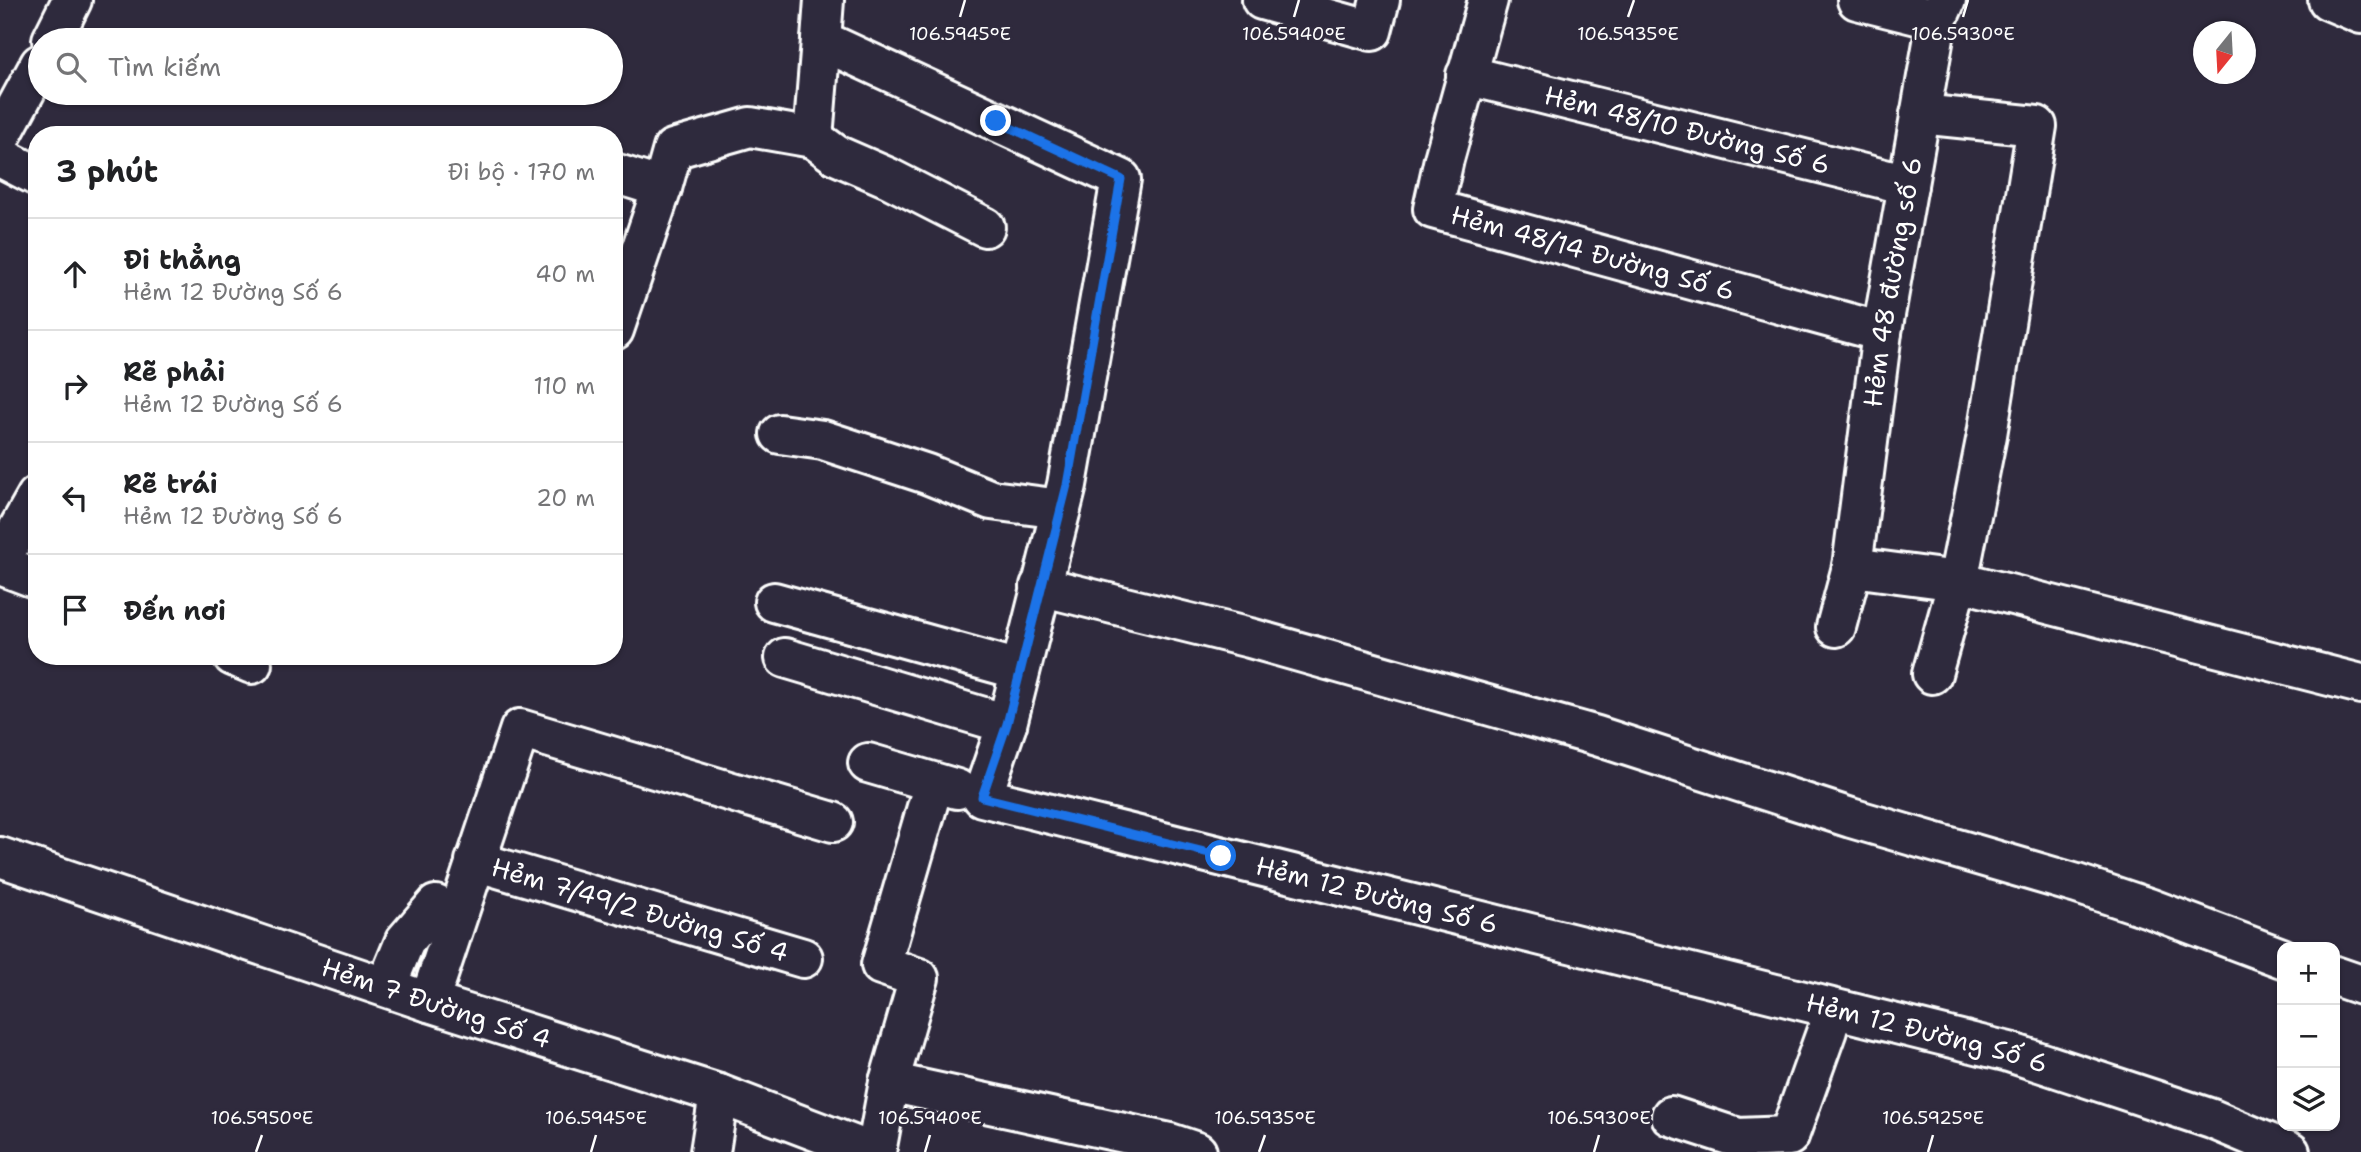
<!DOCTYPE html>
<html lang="vi">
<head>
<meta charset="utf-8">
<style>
	:root { --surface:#fff; --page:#f2f2f2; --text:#202124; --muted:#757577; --line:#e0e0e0 }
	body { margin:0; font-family:"Shantell Sans",sans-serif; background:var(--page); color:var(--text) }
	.controls { position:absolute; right:21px; bottom:21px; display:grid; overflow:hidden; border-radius:14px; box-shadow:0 2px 5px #0004 }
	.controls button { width:63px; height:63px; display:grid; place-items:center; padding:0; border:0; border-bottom:2px solid var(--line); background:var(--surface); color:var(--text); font:35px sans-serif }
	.compass { position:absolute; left:2193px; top:21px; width:63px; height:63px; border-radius:50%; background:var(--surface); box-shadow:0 2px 5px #0004; rotate:198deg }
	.stop { position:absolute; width:21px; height:21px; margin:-16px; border:5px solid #1a73e8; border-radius:50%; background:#fff }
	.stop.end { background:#1a73e8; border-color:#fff; box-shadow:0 2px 7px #0008 }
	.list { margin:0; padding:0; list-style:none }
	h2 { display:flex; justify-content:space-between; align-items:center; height:91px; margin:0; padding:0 28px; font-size:30px }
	h2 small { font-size:23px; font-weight:400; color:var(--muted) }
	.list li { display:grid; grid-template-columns:46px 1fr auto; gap:21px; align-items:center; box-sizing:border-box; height:112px; padding:0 28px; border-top:2px solid var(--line) }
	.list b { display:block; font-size:26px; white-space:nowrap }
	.list p { margin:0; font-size:23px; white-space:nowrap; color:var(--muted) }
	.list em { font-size:23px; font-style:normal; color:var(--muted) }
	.icon { flex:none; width:38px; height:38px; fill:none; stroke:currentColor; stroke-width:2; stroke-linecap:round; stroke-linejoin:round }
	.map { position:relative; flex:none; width:2361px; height:1152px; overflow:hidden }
	.search { position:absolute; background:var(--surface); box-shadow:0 2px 5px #0004; left:28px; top:28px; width:595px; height:77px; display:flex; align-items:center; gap:18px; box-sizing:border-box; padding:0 24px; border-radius:38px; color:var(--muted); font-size:26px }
	.panel { position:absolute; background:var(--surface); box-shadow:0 2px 5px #0004; left:28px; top:126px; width:595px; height:539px; border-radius:28px }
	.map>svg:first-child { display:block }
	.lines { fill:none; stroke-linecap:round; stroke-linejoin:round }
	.minor-casing { stroke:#fff; stroke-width:44 }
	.minor { stroke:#2f2a3d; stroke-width:38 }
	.route { stroke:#1a73e8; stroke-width:9 }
	.ticks { fill:none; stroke:#fff; stroke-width:2.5 }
	.labels { text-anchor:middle; stroke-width:6; stroke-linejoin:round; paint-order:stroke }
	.street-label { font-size:26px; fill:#fff; stroke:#2f2a3d }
	.ticks-label { font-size:18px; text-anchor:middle; fill:#fff; stroke:#2f2a3d; stroke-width:6; stroke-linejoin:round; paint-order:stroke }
</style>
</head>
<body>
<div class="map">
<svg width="2361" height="1152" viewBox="0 0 2361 1152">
	<rect width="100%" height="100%" fill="#2f2a3d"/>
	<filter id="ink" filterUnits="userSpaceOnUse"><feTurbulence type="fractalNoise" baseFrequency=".0143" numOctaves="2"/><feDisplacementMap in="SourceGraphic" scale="14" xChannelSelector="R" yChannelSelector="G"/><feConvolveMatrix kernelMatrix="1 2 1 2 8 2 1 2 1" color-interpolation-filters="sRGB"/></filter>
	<g filter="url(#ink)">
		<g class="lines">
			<defs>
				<g id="minor">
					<path id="s1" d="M824 0 821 40 1121 179 1067 485 1007 724 982 797 2009 1052 2212 1119 2290 1152"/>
					<path d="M1262 0 1372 31 1380 0"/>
					<path id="s2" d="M1488 0 1444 159 1433 209 1882 332"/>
					<path d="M1857 0 1937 20"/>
					<path d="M2328 0 2361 14"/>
					<path d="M52 40 72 0"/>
					<path id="s3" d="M1466 75 1908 185"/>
					<path d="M1920 114 2037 126 1987 435 1958 581 1932 674"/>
					<path d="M0 138 40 64"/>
					<path d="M813 138 836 155 889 178 985 227"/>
					<path d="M0 157 37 176"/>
					<path d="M614 173 662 188"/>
					<path d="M614 330 662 188 673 149 750 127 813 138 821 40"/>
					<path d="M780 434 823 440 927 474 991 500 1061 509"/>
					<path d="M0 561 37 496"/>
					<path d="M0 565 37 579"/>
					<path d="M1852 567 1958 581 2361 684"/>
					<path d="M1040 586 1250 638 1597 736 1851 818 2077 884 2149 908 2282 958"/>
					<path d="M774 602 1020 670"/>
					<path id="s4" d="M1836 627 1852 567 1882 332 1937 20 1946 0"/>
					<path d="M233 656 252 664"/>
					<path d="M785 658 1007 724"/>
					<path d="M868 763 957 789"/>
					<path id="s5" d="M0 857 429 1002 719 1094 871 1152"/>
					<path id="s6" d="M475 861 803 958"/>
					<path d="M2335 976 2361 985"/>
					<path d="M386 987 405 941 436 905"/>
					<path d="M429 1002 520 729 833 822"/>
					<path d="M889 1082 919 978 881 965 934 783"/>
					<path d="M1671 1116 1738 1138 1789 1136 1827 1030 1832 1009"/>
					<path d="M710 1152 719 1094"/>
					<path d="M876 1152 889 1082 1170 1143 1197 1152"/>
				</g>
			</defs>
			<!-- minor casing -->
			<use href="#minor" class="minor-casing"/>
			<!-- minor -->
			<use href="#minor" class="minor"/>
		</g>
	</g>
	<g class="lines" filter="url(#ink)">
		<!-- route -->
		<path class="route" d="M996 121 1121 179 1067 485 1007 724 982 797 1221 856"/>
	</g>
	<!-- ticks -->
	<path class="ticks" d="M960 17 965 0M1294 17 1299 0M1628 17 1634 0M1963 17 1968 0M256 1152 262 1135M591 1152 596 1135M925 1152 930 1135M1259 1152 1265 1135M1594 1152 1599 1135M1928 1152 1933 1135"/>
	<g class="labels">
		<!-- street labels -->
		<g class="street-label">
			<text dy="9" stroke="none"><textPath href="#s3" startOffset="228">Hẻm 48/10 Đường Số 6</textPath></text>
			<text dy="9" stroke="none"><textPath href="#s2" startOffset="382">Hẻm 48/14 Đường Số 6</textPath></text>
			<text dy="9" stroke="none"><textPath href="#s4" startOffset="350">Hẻm 48 đường số 6</textPath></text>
			<text dy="9" stroke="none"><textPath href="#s1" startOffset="1412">Hẻm 12 Đường Số 6</textPath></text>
			<text dy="9" stroke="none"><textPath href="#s6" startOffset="172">Hẻm 7/49/2 Đường Số 4</textPath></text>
			<text dy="9" stroke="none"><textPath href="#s5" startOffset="460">Hẻm 7 Đường Số 4</textPath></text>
			<text dy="9" stroke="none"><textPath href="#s1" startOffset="1979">Hẻm 12 Đường Số 6</textPath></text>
		</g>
	</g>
	<g class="ticks-label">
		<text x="960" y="40">106.5945°E</text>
		<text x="1294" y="40">106.5940°E</text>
		<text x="1628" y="40">106.5935°E</text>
		<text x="1963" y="40">106.5930°E</text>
		<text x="262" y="1124">106.5950°E</text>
		<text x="596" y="1124">106.5945°E</text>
		<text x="930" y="1124">106.5940°E</text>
		<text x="1265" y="1124">106.5935°E</text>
		<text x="1599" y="1124">106.5930°E</text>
		<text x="1933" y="1124">106.5925°E</text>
	</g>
</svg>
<div class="controls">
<button>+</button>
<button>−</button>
<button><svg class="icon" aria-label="layers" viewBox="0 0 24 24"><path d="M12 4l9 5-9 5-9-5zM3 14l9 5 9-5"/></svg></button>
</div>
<svg class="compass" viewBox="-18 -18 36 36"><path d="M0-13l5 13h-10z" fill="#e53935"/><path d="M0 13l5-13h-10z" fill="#757577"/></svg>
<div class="stop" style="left:1221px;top:856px"></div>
<div class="stop end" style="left:996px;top:121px"></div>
<div class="search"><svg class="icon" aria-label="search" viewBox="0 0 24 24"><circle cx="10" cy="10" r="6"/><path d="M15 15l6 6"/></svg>Tìm kiếm</div>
<section class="panel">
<h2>3 phút<small>Đi bộ · 170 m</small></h2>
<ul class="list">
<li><svg class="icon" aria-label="ahead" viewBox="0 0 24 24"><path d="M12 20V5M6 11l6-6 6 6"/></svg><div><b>Đi thẳng</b><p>Hẻm 12 Đường Số 6</p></div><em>40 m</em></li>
<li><svg class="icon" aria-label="right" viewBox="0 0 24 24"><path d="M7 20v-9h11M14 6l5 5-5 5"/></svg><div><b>Rẽ phải</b><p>Hẻm 12 Đường Số 6</p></div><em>110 m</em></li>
<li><svg class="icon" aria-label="left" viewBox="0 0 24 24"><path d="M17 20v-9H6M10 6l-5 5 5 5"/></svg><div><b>Rẽ trái</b><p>Hẻm 12 Đường Số 6</p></div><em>20 m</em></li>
<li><svg class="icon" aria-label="arrive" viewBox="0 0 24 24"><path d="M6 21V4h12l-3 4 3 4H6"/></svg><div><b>Đến nơi</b></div></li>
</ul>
</section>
</div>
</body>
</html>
